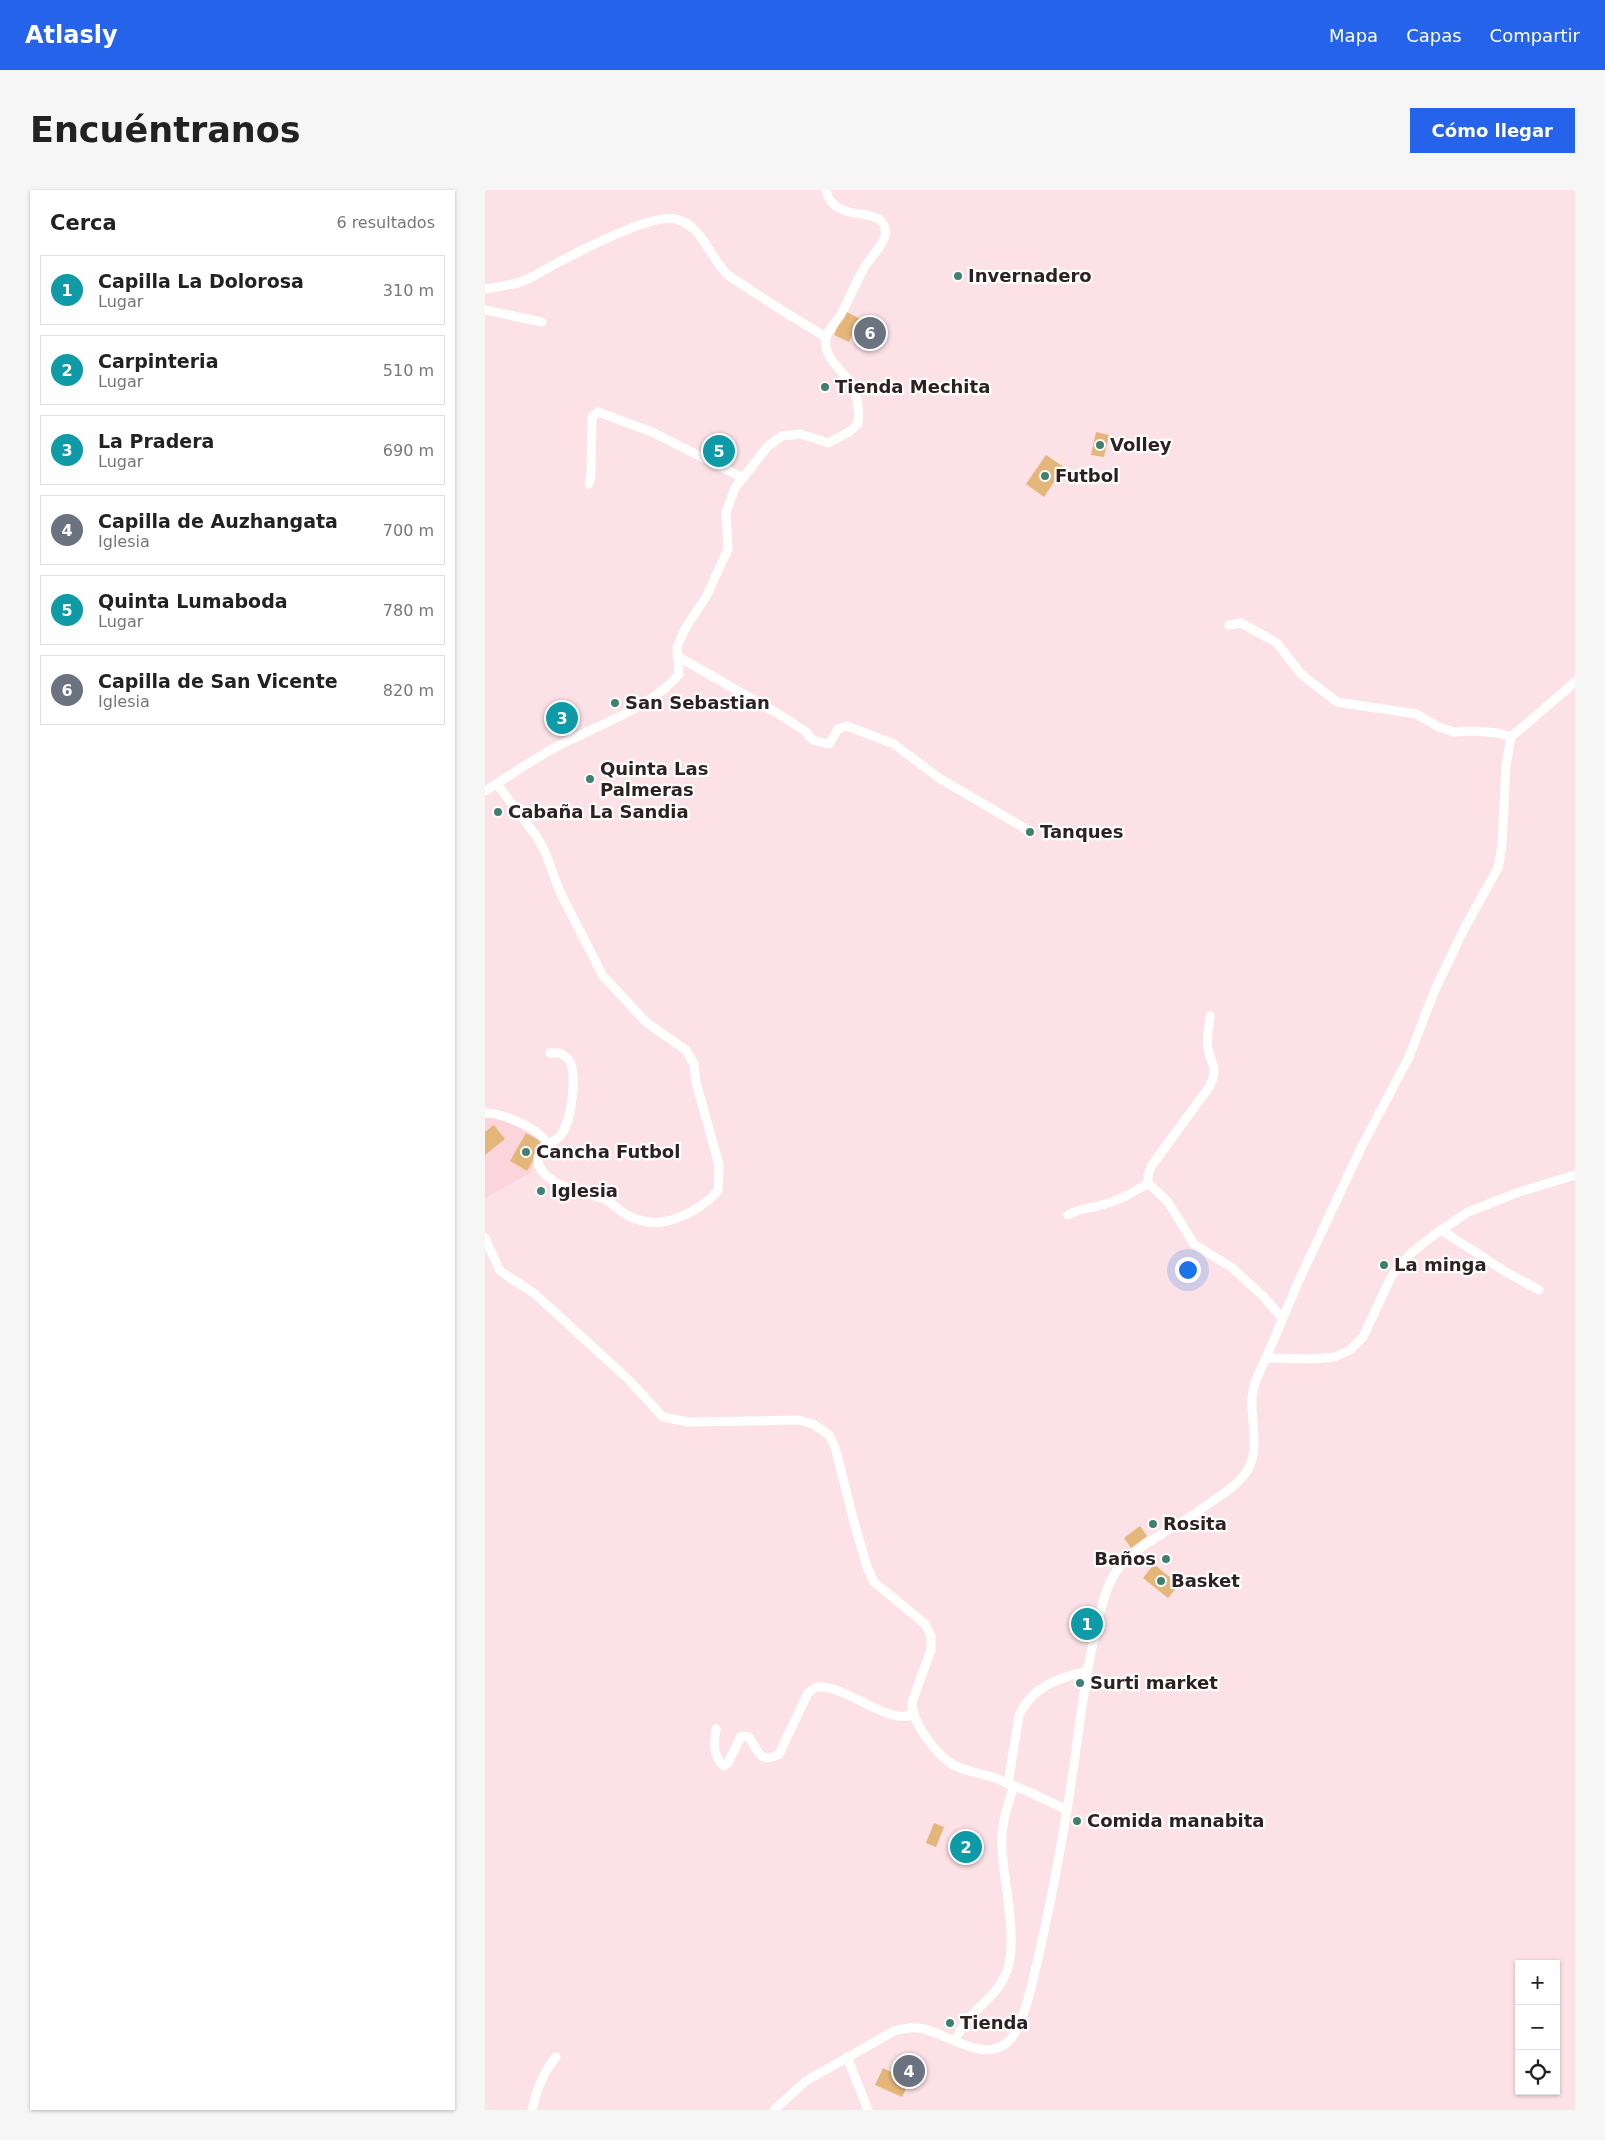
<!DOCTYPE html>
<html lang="es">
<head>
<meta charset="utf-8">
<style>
	:root { --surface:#fff; --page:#f6f6f6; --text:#222; --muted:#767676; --line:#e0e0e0; --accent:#2563eb }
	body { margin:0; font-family:"DejaVu Sans",sans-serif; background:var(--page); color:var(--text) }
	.controls { position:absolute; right:15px; bottom:15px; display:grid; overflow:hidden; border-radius:0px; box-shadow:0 1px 4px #0004 }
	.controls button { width:45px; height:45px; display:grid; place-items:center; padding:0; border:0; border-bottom:1px solid var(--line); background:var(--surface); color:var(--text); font:25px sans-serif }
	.you { position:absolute; left:702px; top:1079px; width:18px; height:18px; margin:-12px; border:4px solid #fff; border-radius:50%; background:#1a73e8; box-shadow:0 0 0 8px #1a73e833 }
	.badge { display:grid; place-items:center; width:32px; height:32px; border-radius:50%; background:var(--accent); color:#fff; font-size:16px; font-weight:700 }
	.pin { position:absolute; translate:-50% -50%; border:2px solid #fff; box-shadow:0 1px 5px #0006 }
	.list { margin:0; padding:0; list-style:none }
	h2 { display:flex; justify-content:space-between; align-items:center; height:65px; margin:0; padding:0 20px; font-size:21px }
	h2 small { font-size:16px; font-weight:400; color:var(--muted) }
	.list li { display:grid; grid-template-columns:32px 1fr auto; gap:15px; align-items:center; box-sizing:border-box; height:70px; margin:0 10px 10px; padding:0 10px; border:1px solid var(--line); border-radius:0px }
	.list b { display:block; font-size:19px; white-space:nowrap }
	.list p { margin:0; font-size:16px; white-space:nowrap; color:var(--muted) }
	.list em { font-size:16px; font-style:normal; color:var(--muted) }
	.icon { flex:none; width:28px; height:28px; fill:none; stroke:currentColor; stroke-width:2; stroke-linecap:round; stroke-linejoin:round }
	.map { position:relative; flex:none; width:1090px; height:1920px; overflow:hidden; border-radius:0px }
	header { display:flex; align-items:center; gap:30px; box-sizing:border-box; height:70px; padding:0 25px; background:var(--accent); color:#fff }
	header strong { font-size:24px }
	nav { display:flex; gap:28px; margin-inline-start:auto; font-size:18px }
	.intro { display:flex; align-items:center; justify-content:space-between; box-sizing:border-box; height:120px; padding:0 30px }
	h1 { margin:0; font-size:35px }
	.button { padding:12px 22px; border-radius:0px; background:var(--accent); color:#fff; font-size:18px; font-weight:700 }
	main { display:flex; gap:30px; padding:0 30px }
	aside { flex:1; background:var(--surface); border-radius:0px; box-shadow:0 1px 4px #0004 }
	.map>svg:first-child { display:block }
	.built { fill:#fcd4dc }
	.pitch { fill:#e4b679 }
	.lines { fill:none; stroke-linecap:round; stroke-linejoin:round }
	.minor { stroke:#fff; stroke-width:9 }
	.poi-dot { fill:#3f8071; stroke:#fff; stroke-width:2 }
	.labels { text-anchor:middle; stroke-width:4.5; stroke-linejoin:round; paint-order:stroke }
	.poi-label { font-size:18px; font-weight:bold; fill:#2d2124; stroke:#fff; text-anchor:start }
</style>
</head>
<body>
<header>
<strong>Atlasly</strong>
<nav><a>Mapa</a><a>Capas</a><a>Compartir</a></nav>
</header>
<div class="intro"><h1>Encuéntranos</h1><a class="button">Cómo llegar</a></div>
<main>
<aside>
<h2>Cerca<small>6 resultados</small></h2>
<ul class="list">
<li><span class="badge" style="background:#0f9aa8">1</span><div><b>Capilla La Dolorosa</b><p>Lugar</p></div><em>310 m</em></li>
<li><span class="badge" style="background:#0f9aa8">2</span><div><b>Carpinteria</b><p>Lugar</p></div><em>510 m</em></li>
<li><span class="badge" style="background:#0f9aa8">3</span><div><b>La Pradera</b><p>Lugar</p></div><em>690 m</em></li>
<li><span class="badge" style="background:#6b7280">4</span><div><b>Capilla de Auzhangata</b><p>Iglesia</p></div><em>700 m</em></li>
<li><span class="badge" style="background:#0f9aa8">5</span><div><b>Quinta Lumaboda</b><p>Lugar</p></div><em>780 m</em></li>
<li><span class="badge" style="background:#6b7280">6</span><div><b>Capilla de San Vicente</b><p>Iglesia</p></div><em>820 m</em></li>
</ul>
</aside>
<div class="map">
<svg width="1090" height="1920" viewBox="0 0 1090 1920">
	<rect width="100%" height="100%" fill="#fce2e7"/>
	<!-- built -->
	<path class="built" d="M0 924 11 926 59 951 45 983 0 1008Z"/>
	<!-- pitch -->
	<g class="pitch">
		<path d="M360 121 375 129 364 152 349 145Z"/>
		<path d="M611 242 624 245 619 267 606 265Z"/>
		<path d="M561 265 579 277 559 307 541 294Z"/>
		<path d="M9 935 20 949 0 965V942Z"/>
		<path d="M41 943 58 953 42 981 25 971Z"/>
		<path d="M655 1336 662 1346 646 1358 639 1348Z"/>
		<path d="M669 1374 694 1395 683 1408 658 1388Z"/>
		<path d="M449 1633 459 1637 451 1657 441 1653Z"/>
		<path d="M398 1878 425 1891 417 1907 390 1895Z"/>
	</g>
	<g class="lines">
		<!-- minor -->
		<g class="minor">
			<path d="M0 99 33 93 45 88C71 73 164 22 191 29 217 35 225 68 242 84 249 90 259 95 267 101 291 117 316 132 341 147"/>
			<path d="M0 120 57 132"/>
			<path d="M104 294 106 285 107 227 113 222 167 242 258 288"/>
			<path d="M744 435 756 433 792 453 816 484 852 512 931 524 954 537 969 542 989 541 1013 543 1026 547"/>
			<path d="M192 466 292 523 320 541 328 550 344 554 353 539 362 536 409 554 454 588 541 639"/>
			<path d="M0 601C26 585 52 566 79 553 114 535 170 515 194 484L192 457 201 437 221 407 243 359 241 322 250 298 283 256 297 246 316 244 343 253 364 242 373 234C375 217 372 201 361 187 352 176 338 165 341 148 342 141 350 133 355 126 364 110 370 94 379 78 385 68 396 58 400 46 401 44 400 38 399 35 391 17 348 33 341 0"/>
			<path d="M725 826C724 836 721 849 723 858 726 878 734 873 725 896L667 975 663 985V993L683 1012 709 1054 746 1077 779 1107 797 1128"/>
			<path d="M0 923C16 923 58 939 62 955L53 967V973C62 999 100 1000 121 1010 128 1013 133 1020 140 1024 150 1030 165 1034 177 1032 197 1029 219 1016 233 1001L234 975 211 892 209 874 201 860 162 833 118 786 75 702 60 662 52 647 12 594"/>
			<path d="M62 955C66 952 72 950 75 946 86 934 93 885 84 870 82 867 78 865 75 863H65"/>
			<path d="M583 1025C593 1019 602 1019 613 1016 633 1011 646 1004 663 993"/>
			<path d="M956 1040 1021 1082 1054 1100"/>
			<path d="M0 1048 15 1081 50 1104 143 1189 178 1227 203 1232 314 1230 328 1234 344 1245 350 1257 368 1328 382 1377 389 1392 440 1434 446 1446V1460L427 1512C426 1531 449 1561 464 1572 476 1581 491 1582 504 1586 531 1595 557 1608 582 1620"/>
			<path d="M781 1168 814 1090 877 956 924 867 949 802 979 739 1013 678 1017 655 1021 575 1026 547 1090 492"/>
			<path d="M231 1539C229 1553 227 1565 239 1576L243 1573 256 1546 264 1547C273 1560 274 1575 294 1564L323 1503C326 1501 328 1498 332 1497 355 1493 399 1531 423 1526L427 1521"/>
			<path d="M523 1594 534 1525C548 1496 573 1488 603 1481"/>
			<path d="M470 1851C473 1844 477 1837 481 1831 496 1814 514 1803 522 1781 533 1750 519 1693 517 1659 515 1637 522 1617 529 1596"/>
			<path d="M362 1867 383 1920"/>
			<path d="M47 1920C51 1902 59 1881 71 1867"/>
			<path d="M289 1920 321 1891 409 1841C419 1838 429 1836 439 1839 464 1845 499 1873 523 1852 539 1837 549 1786 554 1764 565 1716 574 1668 582 1620 590 1573 595 1525 603 1478 608 1453 617 1400 632 1380 653 1353 691 1338 718 1318 732 1307 753 1296 762 1281 775 1260 766 1232 767 1210 767 1195 775 1181 781 1168L827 1169 849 1167 865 1160 878 1147 906 1087 925 1064 949 1045 983 1022 1034 1002 1090 985"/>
		</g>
	</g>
	<!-- markers -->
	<g class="poi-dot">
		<circle cx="473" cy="86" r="5"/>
		<circle cx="340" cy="197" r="5"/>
		<circle cx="615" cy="255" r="5"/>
		<circle cx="560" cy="286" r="5"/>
		<circle cx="130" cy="513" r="5"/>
		<circle cx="105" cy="589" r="5"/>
		<circle cx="13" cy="622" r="5"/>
		<circle cx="545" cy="642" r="5"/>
		<circle cx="41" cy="962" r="5"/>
		<circle cx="56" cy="1001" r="5"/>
		<circle cx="899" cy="1075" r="5"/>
		<circle cx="668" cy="1334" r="5"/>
		<circle cx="681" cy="1369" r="5"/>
		<circle cx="676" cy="1391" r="5"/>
		<circle cx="595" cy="1493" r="5"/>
		<circle cx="592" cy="1631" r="5"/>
		<circle cx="465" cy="1833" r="5"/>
	</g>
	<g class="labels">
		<!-- poi labels -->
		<g class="poi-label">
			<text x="483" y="92">Invernadero</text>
			<text x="350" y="203">Tienda Mechita</text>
			<text x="625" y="261">Volley</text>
			<text x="570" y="292">Futbol</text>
			<text x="140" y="519">San Sebastian</text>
			<text x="115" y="585">Quinta Las<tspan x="115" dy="21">Palmeras</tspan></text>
			<text x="23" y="628">Cabaña La Sandia</text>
			<text x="555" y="648">Tanques</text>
			<text x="51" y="968">Cancha Futbol</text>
			<text x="66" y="1007">Iglesia</text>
			<text x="909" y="1081">La minga</text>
			<text x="678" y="1340">Rosita</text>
			<text x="671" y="1375" text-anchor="end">Baños</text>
			<text x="686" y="1397">Basket</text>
			<text x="605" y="1499">Surti market</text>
			<text x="602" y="1637">Comida manabita</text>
			<text x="475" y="1839">Tienda</text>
		</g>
	</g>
</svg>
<div class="controls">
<button>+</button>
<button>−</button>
<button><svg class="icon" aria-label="locate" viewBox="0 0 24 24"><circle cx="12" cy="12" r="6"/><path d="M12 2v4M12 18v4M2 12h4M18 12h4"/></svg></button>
</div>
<div class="you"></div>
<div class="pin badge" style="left:602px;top:1434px;background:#0f9aa8">1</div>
<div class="pin badge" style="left:481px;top:1657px;background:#0f9aa8">2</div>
<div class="pin badge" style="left:77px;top:528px;background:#0f9aa8">3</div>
<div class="pin badge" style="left:424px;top:1881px;background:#6b7280">4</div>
<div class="pin badge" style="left:234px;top:261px;background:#0f9aa8">5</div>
<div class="pin badge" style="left:385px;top:143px;background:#6b7280">6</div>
</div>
</main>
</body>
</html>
